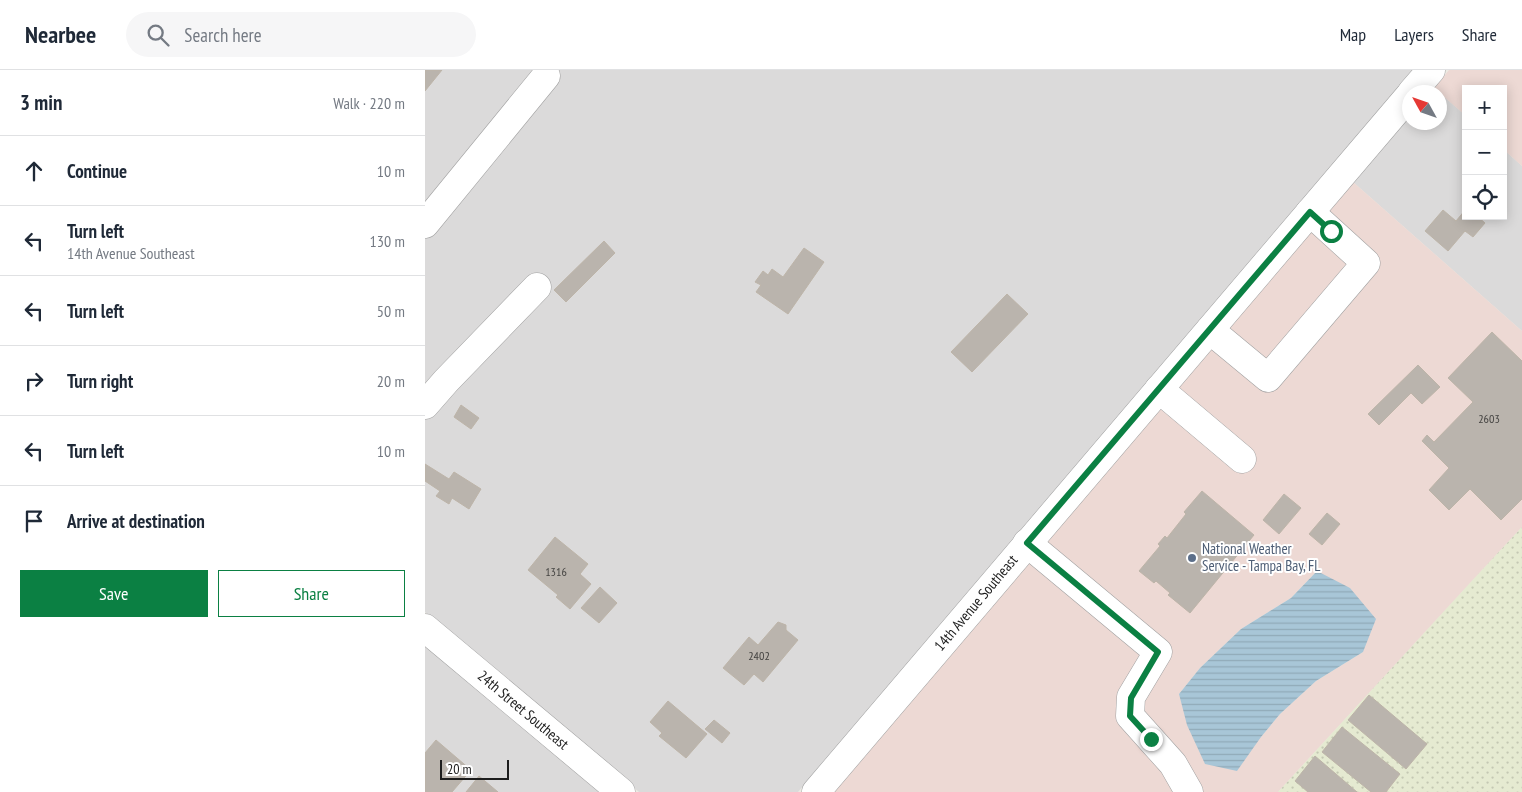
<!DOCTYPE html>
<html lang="en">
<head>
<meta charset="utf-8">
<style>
	:root { --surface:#fff; --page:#f6f6f7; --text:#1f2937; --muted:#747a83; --line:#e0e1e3; --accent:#0b8043 }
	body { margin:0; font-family:"PT Sans Narrow",sans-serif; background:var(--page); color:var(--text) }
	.controls { position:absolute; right:15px; top:15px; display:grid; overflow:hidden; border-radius:0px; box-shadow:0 2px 12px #0003 }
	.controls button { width:45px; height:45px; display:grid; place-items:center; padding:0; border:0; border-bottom:1px solid var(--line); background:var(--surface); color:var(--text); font:25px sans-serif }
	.compass { position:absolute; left:977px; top:15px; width:45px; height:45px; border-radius:50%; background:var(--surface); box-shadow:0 2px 12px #0003; rotate:310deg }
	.scale { position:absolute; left:15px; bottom:12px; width:69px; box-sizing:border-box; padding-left:5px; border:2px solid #1d1d1d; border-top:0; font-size:14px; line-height:18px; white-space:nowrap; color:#1d1d1d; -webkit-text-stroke:4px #fff; paint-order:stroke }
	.stop { position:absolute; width:15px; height:15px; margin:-11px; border:4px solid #0b8043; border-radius:50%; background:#fff }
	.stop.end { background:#0b8043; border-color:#fff; box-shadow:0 1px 5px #0008 }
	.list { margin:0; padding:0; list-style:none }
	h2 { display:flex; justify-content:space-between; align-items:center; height:65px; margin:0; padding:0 20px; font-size:21px }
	h2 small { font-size:16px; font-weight:400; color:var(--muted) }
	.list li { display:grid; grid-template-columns:32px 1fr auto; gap:15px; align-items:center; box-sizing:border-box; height:70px; padding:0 20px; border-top:1px solid var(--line) }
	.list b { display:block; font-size:19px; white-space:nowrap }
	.list p { margin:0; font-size:16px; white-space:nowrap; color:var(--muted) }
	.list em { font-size:16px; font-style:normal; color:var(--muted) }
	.actions { display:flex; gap:10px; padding:15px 20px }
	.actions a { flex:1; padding:11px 0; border:1px solid var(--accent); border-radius:0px; text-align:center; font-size:18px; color:var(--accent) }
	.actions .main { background:var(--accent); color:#fff }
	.icon { flex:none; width:28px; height:28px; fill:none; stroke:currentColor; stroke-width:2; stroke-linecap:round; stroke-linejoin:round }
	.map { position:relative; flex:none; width:1097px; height:722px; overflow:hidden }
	header { display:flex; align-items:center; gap:30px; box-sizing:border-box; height:70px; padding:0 25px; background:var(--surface); border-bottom:1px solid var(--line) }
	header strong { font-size:24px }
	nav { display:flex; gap:28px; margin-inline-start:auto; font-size:18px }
	.search { width:350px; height:45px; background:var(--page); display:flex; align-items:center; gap:12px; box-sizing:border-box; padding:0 18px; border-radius:28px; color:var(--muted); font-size:19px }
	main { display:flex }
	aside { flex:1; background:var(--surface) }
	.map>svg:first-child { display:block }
	.residential { fill:#dbdada }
	.commercial { fill:#edd9d4; fill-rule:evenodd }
	.farmland { fill:url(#farmland-dots) }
	.water { fill:url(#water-rules) }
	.building { fill:#bab4ad; stroke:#bdb4a8 }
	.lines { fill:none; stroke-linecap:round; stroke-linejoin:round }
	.minor-casing { stroke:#a1a1a1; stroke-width:29 }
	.minor { stroke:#fff; stroke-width:28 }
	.route { stroke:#0b8043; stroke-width:6 }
	.service-dot { fill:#5c6f8a; stroke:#fff; stroke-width:2 }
	.labels { text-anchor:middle; stroke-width:4; stroke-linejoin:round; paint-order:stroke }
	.number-label { font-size:12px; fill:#444341 }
	.service-label { font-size:15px; fill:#4e5e75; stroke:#fff; text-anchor:start }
	.street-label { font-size:15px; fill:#1d1d1d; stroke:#fff }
</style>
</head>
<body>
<header>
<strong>Nearbee</strong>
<div class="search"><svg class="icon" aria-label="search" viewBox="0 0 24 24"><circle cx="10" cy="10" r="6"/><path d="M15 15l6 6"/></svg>Search here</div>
<nav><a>Map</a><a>Layers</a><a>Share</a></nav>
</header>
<main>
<aside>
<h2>3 min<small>Walk · 220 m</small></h2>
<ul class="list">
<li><svg class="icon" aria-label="ahead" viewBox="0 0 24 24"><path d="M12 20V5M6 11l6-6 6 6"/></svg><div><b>Continue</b></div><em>10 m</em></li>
<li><svg class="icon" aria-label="left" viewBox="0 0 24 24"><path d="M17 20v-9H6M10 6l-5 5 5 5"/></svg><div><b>Turn left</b><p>14th Avenue Southeast</p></div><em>130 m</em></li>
<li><svg class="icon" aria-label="left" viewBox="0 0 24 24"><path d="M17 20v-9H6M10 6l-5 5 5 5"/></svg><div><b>Turn left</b></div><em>50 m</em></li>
<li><svg class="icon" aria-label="right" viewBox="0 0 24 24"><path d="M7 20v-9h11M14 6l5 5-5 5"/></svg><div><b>Turn right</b></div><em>20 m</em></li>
<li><svg class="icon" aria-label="left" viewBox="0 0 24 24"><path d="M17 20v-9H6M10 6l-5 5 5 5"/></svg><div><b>Turn left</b></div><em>10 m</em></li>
<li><svg class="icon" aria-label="arrive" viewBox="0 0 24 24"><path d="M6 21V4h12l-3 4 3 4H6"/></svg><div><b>Arrive at destination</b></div></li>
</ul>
<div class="actions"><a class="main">Save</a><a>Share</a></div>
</aside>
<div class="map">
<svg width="1097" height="722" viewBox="0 0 1097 722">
	<defs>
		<pattern id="farmland-dots" width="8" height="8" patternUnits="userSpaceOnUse" patternTransform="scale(1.25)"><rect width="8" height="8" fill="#e5ead1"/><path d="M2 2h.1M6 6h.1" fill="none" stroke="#c4c8b3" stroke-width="1.8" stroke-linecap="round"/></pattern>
		<pattern id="water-rules" width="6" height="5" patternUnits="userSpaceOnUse" patternTransform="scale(1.25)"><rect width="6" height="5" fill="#a8c6d7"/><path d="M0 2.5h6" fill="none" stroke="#90aab8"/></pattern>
	</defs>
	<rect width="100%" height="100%" fill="#edebe4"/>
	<!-- residential -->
	<g class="residential">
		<path d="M0 0H989L373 722H214L0 542Z"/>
		<path d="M1015 23 1041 46V146H1078V79L1097 96V261L928 112 984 46V52H1014Z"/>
		<path d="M0 574 177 722H0Z"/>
	</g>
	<!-- commercial -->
	<g class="commercial">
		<path d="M1024 0H1097V96L1078 79V19H1041V46L1009 18Z"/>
		<path d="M928 112 1097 261V457L853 722H409ZM892 501 938 582 891 611 855 644 836 667 754 624 775 598 816 559 866 528Z"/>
	</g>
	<!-- farmland -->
	<path class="farmland" d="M1097 457V722H853L1044 514Z"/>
	<!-- water -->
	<path class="water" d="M892 501 925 518 951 549 938 582 891 611 855 644 836 667 812 701 780 694 762 655 754 624 775 598 816 559 866 528Z"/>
	<!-- building -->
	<g class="building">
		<path d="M0 0H17L0 21Z"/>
		<path d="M1041 139V146H1052L1060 153 1048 167 1040 161 1023 181 1000 161 1018 140 1031 151Z"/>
		<path d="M179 171 190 183 141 232 129 220Z"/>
		<path d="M379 178 399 192 363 244 331 222 336 215 330 212 338 201 343 205 347 199 358 207Z"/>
		<path d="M582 224 603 244 547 302 526 282Z"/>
		<path d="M1067 262 1097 291V429L1076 450 1045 419 1024 440 1004 420 1024 398 997 371 1002 365 1009 372 1048 332 1023 308Z"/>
		<path d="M993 295 1015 317 997 334 986 323 954 355 943 344Z"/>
		<path d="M36 335 54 348 46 359 29 347Z"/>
		<path d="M0 394 24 409 29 402 56 419 44 439 27 428 24 434 11 426 15 421 0 411Z"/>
		<path d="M777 421 829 465 765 543 743 525 745 523 731 511 729 513 714 501 735 476 733 474 740 466 742 468 761 444 759 442Z"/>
		<path d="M859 424 876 438 854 464 838 450Z"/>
		<path d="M902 443 915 454 897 475 884 464Z"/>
		<path d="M130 467 163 494 155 504 166 514 145 539 131 527 133 525 103 500Z"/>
		<path d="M175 517 192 533 174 553 156 538Z"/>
		<path d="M353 552 361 555V560L373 570 338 612 329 604 319 615 298 598 324 567 333 575Z"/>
		<path d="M944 625 1002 674 981 699 923 650Z"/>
		<path d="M243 631 282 664 261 688 234 666 237 663 225 652Z"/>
		<path d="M289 650 305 663 297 673 280 659Z"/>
		<path d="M917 657 975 704 961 722H946L897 682Z"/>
		<path d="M11 670 46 700 27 722H0V683Z"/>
		<path d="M890 686 932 722H883L870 711Z"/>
		<path d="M54 706 73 722H41Z"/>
	</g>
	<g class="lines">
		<defs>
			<g id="minor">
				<path d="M987 22 1006 0"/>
				<path d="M0 154 121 6"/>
				<path d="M785 260 843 308 941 193 885 142"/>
				<path d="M734 319 817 389"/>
				<path d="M0 335 21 311 112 217"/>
				<path d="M602 473 733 582 706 627 705 646 748 694 764 722"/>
				<path d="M0 558 196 722"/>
				<path d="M391 722 984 26"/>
			</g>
		</defs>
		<!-- minor casing -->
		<use href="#minor" class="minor-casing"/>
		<!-- minor -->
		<use href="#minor" class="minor"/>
	</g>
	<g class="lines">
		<!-- route -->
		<path class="route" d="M726 669 705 646 706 628 733 582 602 473 885 142 906 161"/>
	</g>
	<!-- markers -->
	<circle class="service-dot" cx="767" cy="488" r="5"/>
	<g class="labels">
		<!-- number labels -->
		<g class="number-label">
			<text x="1064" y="353">2603</text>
			<text x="131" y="506">1316</text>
			<text x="334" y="590">2402</text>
		</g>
		<!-- service labels -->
		<g class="service-label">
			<text x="777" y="484">National Weather<tspan x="777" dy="17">Service - Tampa Bay, FL</tspan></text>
		</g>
		<!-- street labels -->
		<g class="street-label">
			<text transform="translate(551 533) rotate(-50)" y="5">14th Avenue Southeast</text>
			<text transform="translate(98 640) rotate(40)" y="5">24th Street Southeast</text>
		</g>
	</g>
</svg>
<div class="controls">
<button>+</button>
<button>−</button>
<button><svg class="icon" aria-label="locate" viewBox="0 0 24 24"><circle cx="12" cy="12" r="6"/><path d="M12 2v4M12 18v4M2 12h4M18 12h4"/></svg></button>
</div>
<svg class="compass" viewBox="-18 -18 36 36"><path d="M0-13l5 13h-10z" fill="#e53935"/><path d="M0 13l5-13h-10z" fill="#747a83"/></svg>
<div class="scale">20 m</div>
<div class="stop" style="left:906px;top:161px"></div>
<div class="stop end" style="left:726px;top:669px"></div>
</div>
</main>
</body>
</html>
